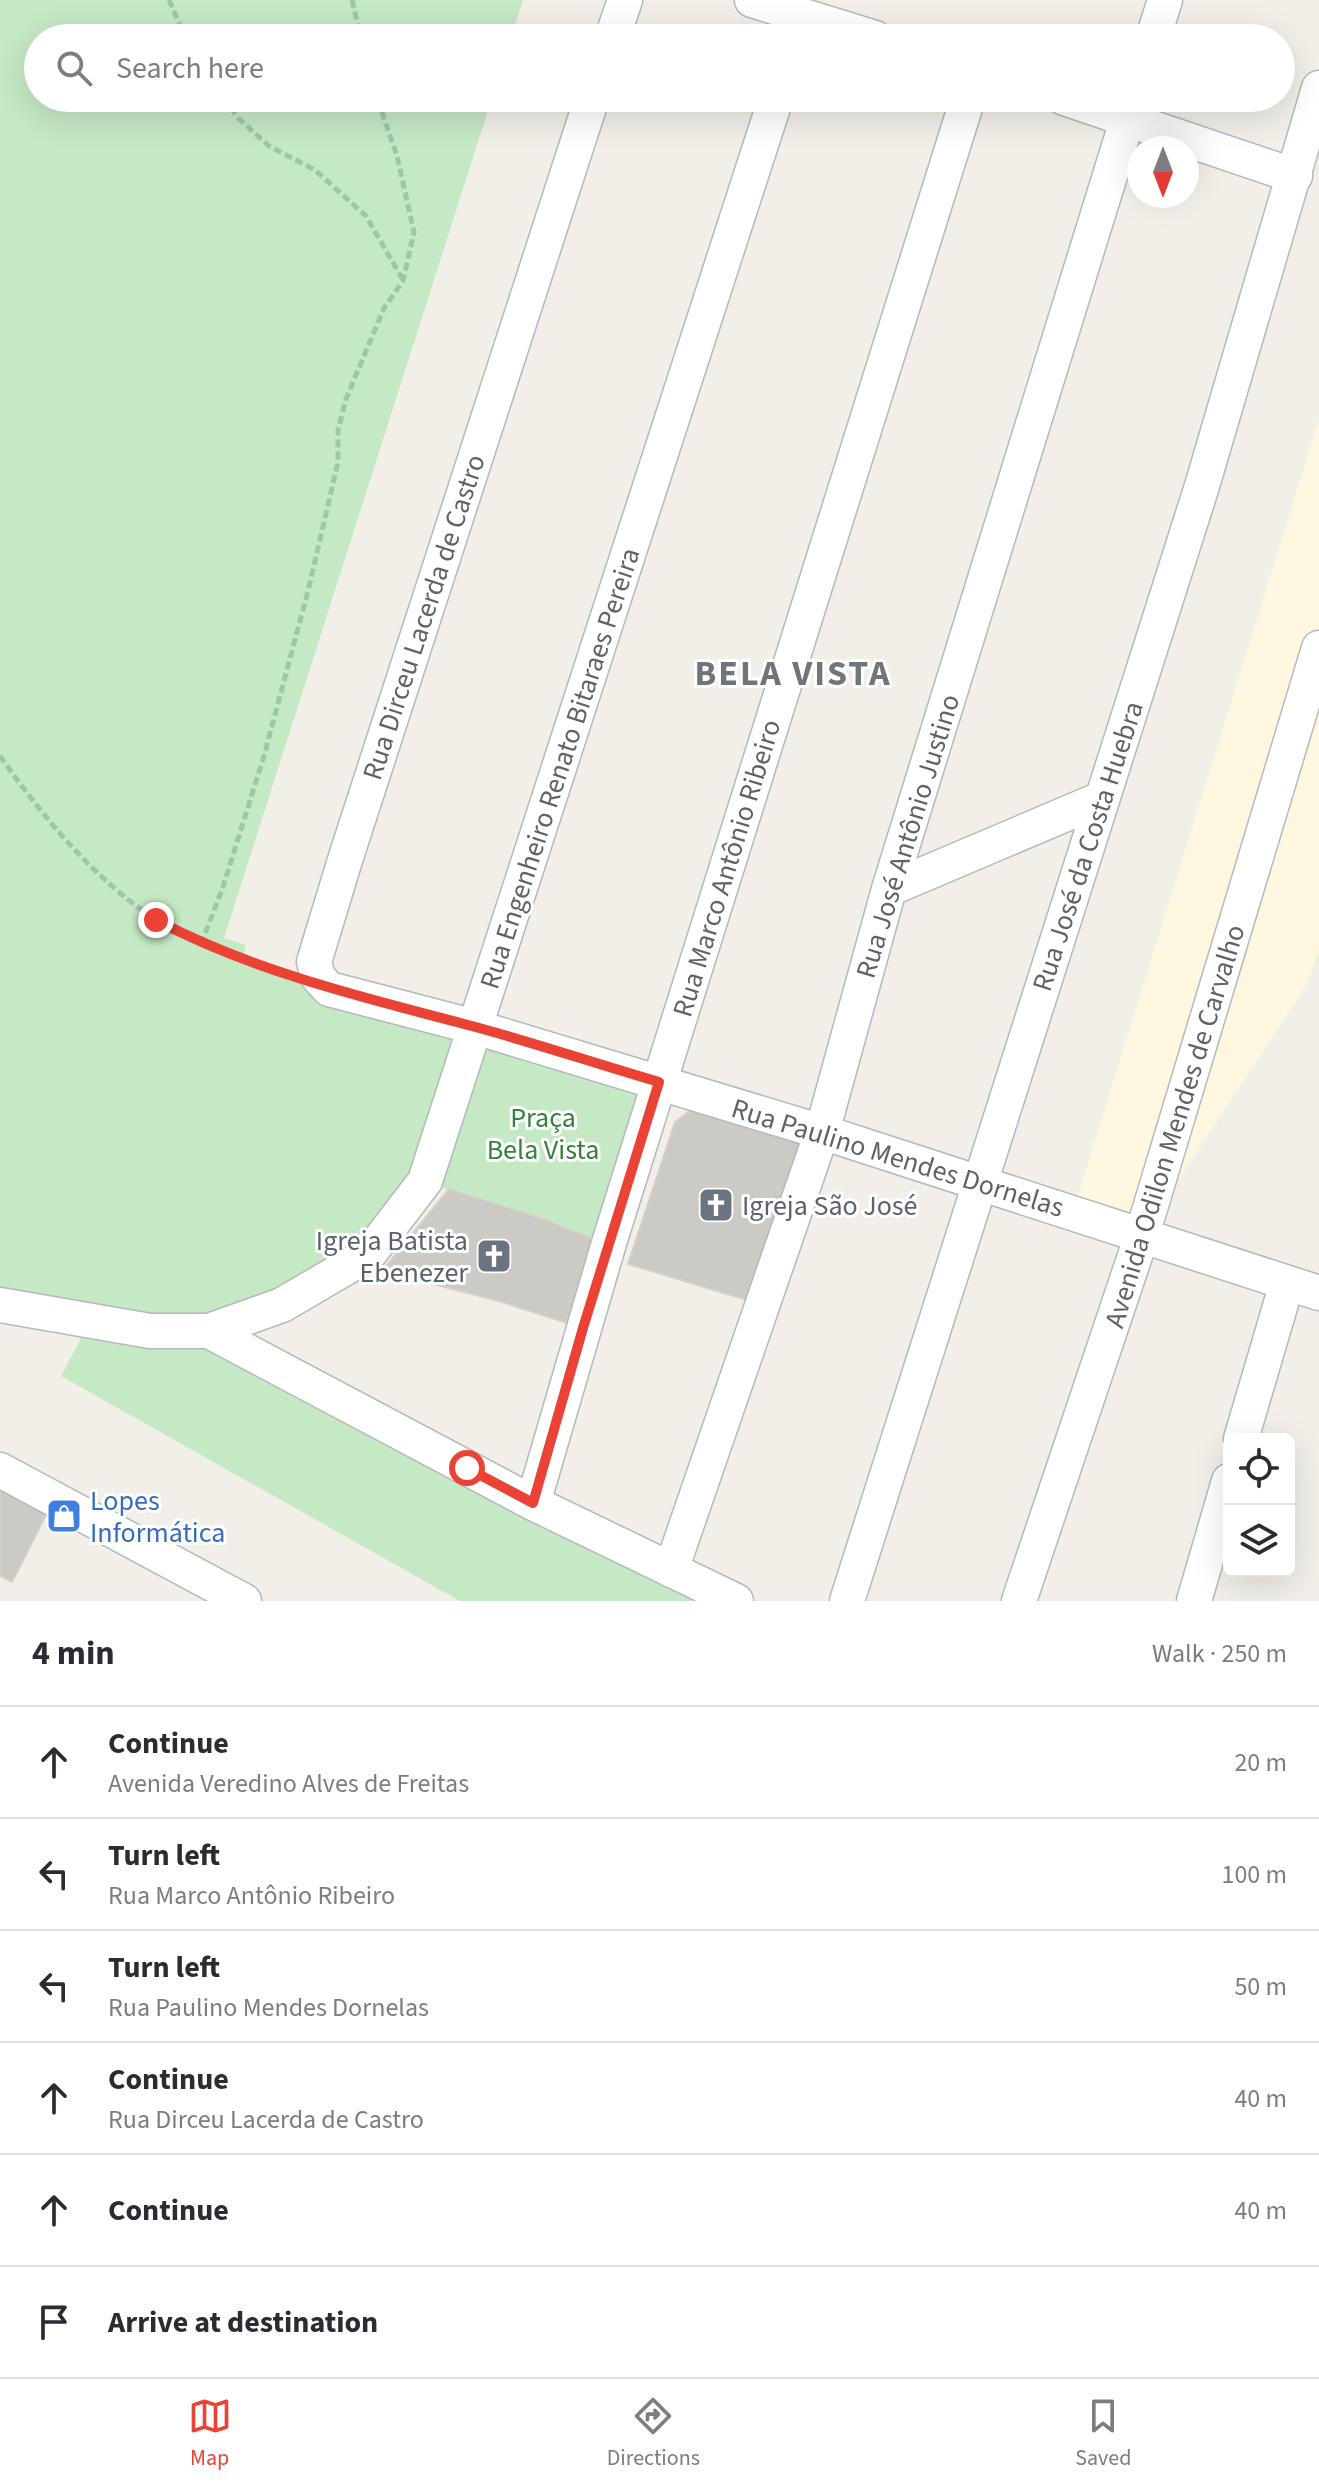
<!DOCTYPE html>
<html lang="en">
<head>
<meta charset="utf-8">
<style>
	:root { --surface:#fff; --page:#f7f7f7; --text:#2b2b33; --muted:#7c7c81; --line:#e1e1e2; --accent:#ea4335 }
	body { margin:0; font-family:"Source Sans 3",sans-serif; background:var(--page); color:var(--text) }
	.controls { position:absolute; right:24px; bottom:24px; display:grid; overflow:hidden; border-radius:12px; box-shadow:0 8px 32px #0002 }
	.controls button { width:72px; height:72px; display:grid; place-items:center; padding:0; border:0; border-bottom:2px solid var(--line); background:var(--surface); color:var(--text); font:40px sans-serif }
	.compass { position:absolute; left:1127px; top:136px; width:72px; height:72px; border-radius:50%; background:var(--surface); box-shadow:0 8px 32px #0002; rotate:180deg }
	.stop { position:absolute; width:24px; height:24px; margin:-18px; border:6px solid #ea4335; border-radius:50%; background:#fff }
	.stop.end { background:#ea4335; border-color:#fff; box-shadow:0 2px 8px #0008 }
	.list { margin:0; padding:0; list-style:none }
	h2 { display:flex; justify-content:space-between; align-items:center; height:104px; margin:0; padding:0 32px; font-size:34px }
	h2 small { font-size:26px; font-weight:400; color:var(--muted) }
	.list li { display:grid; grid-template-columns:52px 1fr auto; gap:24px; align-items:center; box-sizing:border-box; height:112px; padding:0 32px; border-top:2px solid var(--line) }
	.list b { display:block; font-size:30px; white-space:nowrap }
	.list p { margin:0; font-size:26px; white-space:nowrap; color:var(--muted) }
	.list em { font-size:26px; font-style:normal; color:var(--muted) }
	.icon { flex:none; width:44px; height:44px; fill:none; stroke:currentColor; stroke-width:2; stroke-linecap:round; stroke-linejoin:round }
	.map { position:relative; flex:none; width:1319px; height:1601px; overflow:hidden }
	.search { position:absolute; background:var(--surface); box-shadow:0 8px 32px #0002; left:24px; right:24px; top:24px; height:88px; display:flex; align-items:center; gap:20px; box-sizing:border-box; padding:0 28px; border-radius:44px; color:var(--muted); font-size:30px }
	.sheet { height:776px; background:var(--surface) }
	nav { display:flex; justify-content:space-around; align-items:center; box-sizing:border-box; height:112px; border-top:2px solid var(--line); background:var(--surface); font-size:22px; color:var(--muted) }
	nav a { display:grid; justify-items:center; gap:4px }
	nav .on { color:var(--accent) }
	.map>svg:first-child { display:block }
	.commercial { fill:#fef7e0 }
	.green { fill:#c5e8c5 }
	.building { fill:#cccac5; stroke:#d6d1c6; stroke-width:2 }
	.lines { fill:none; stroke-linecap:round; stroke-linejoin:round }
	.minor-casing { stroke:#b5b8bc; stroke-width:37 }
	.path { stroke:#9cc7a9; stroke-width:5; stroke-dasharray:8 4; stroke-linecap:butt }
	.minor { stroke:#fff; stroke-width:34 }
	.route { stroke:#ea4335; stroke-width:10 }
	.labels { text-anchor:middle; stroke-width:6; stroke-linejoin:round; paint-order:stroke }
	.street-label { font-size:28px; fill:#5f6368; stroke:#fff }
	.park-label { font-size:28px; fill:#348238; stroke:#fff }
	.worship-label { font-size:28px; fill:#5b616d; stroke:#fff; text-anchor:start }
	.shop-label { font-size:28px; fill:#366cbe; stroke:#fff; text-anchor:start }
	.district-label { font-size:36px; font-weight:bold; letter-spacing:2px; fill:#70757a; stroke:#fff }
</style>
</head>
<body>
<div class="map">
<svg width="1319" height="1601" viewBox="0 0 1319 1601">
	<rect width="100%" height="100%" fill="#f1efe8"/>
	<!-- commercial -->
	<path class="commercial" d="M1319 419V950L1308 983 1142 1235 1073 1211Z"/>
	<!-- green -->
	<path class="green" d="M0 0H523L511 38H38V98H492L224 938 246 945 243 958 329 989 659 1082 598 1241 552 1223 425 1182 369 1254 211 1330 736 1601H460L61 1376 90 1321 0 1305Z"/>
	<!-- building -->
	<g class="building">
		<path d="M688 1112H700L804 1145 750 1301 628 1264 675 1122Z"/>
		<path d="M449 1189 546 1220 598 1241 573 1325 499 1301 382 1271Z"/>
		<path d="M0 1470 55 1497 12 1582 0 1576Z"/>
	</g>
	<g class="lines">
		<defs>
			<g id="minor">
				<path d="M752 0 875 38"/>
				<path d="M612 38 625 0"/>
				<path d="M1153 38 1165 0"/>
				<path d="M592 98 345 860 314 962 318 977 329 989 475 1027 822 1132 1319 1293"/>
				<path d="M1064 98 1295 176"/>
				<path d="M889 889 1101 799"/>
				<path d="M0 1305 150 1331H209L282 1305 369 1254 425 1181 776 98"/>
				<path d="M209 1331 533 1503 736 1601"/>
				<path d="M1241 1439 1287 1283"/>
				<path d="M0 1470 244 1601"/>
				<path d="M533 1503 609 1243 968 98"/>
				<path d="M671 1570 822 1132 889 889 1134 98"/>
				<path d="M847 1601 1202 486 1319 88"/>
				<path d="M1019 1601 1142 1235 1319 648"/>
				<path d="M1194 1601 1229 1481"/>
			</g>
		</defs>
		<!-- minor casing -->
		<use href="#minor" class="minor-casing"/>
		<!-- path -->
		<g class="path">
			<path d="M169 0 186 38"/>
			<path d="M352 0 361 38"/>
			<path d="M224 98 238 118 269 146 315 170 366 216 403 280"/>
			<path d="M0 756C43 817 93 878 156 920 195 946 243 958 287 974"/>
			<path d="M201 944 223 887 264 756 308 591 338 462V430L346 399 384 308 403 281 414 232 397 156 377 98"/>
		</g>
		<!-- minor -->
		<use href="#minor" class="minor"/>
	</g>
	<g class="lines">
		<!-- route -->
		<path class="route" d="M156 920C255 972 365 998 472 1026 535 1043 597 1064 659 1082L583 1328 533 1503 467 1468"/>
	</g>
	<!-- icons -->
	<defs>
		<symbol id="church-square" viewBox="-11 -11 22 22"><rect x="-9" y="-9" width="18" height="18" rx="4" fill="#6b7280" stroke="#fff"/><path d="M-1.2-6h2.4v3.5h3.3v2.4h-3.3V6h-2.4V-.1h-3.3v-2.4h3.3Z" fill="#fff"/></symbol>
		<symbol id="shop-square" viewBox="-11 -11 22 22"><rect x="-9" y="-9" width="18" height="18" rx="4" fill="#3f7fe0" stroke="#fff"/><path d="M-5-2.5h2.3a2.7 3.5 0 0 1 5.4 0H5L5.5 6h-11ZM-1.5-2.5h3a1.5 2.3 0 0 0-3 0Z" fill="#fff"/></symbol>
	</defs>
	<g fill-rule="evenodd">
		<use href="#church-square" x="696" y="1185" width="40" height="40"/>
		<use href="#church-square" x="474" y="1236" width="40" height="40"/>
		<use href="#shop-square" x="44" y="1496" width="40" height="40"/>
	</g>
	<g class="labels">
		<!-- street labels -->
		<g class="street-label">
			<text transform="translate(423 617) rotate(-72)" y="10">Rua Dirceu Lacerda de Castro</text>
			<text transform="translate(559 768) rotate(-72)" y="10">Rua Engenheiro Renato Bitaraes Pereira</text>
			<text transform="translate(907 836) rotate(-73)" y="10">Rua José Antônio Justino</text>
			<text transform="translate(1087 846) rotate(-72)" y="10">Rua José da Costa Huebra</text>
			<text transform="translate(726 868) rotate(-73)" y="10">Rua Marco Antônio Ribeiro</text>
			<text transform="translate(1174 1126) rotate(-73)" y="10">Avenida Odilon Mendes de Carvalho</text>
			<text transform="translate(898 1157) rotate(17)" y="10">Rua Paulino Mendes Dornelas</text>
		</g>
		<!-- park labels -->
		<g class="park-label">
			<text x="543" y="1127">Praça<tspan x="543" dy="32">Bela Vista</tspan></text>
		</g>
		<!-- worship labels -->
		<g class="worship-label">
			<text x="742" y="1215">Igreja São José</text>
			<text x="468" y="1250" text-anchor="end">Igreja Batista<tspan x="468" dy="32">Ebenezer</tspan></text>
		</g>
		<!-- shop labels -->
		<g class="shop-label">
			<text x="90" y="1510">Lopes<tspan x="90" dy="32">Informática</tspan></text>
		</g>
		<!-- district labels -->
		<g class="district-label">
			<text x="793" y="685">BELA VISTA</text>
		</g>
	</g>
</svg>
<div class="controls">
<button><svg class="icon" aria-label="locate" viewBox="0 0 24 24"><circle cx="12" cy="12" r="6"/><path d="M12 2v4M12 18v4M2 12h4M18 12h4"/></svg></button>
<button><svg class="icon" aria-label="layers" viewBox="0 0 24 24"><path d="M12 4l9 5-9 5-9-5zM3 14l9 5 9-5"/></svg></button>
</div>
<svg class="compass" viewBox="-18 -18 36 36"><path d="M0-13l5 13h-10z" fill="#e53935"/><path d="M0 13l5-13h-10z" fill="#7c7c81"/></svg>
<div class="stop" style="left:467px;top:1468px"></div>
<div class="stop end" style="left:156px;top:920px"></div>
<div class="search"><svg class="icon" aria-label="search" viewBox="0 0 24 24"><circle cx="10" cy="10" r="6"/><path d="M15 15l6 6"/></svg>Search here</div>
</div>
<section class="sheet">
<h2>4 min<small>Walk · 250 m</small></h2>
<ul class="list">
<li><svg class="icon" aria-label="ahead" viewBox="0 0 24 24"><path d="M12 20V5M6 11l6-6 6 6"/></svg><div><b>Continue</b><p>Avenida Veredino Alves de Freitas</p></div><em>20 m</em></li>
<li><svg class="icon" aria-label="left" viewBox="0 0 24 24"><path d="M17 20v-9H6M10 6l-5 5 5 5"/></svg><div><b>Turn left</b><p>Rua Marco Antônio Ribeiro</p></div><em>100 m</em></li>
<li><svg class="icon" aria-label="left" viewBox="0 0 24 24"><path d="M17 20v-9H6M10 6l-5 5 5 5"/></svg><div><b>Turn left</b><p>Rua Paulino Mendes Dornelas</p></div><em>50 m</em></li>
<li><svg class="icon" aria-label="ahead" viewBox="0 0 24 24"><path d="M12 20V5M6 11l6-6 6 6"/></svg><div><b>Continue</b><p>Rua Dirceu Lacerda de Castro</p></div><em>40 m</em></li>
<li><svg class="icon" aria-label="ahead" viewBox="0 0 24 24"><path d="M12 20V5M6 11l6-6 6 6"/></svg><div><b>Continue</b></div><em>40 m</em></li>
<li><svg class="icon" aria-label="arrive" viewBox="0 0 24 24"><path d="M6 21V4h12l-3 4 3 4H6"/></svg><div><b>Arrive at destination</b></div></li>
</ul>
</section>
<nav>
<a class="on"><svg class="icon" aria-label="map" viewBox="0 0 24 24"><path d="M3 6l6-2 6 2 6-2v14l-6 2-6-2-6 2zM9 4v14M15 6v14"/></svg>Map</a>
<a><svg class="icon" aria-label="directions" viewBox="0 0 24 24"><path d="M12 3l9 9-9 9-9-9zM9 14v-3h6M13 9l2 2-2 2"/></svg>Directions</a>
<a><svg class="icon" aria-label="saved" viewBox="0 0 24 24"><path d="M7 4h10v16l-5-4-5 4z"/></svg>Saved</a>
</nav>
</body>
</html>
